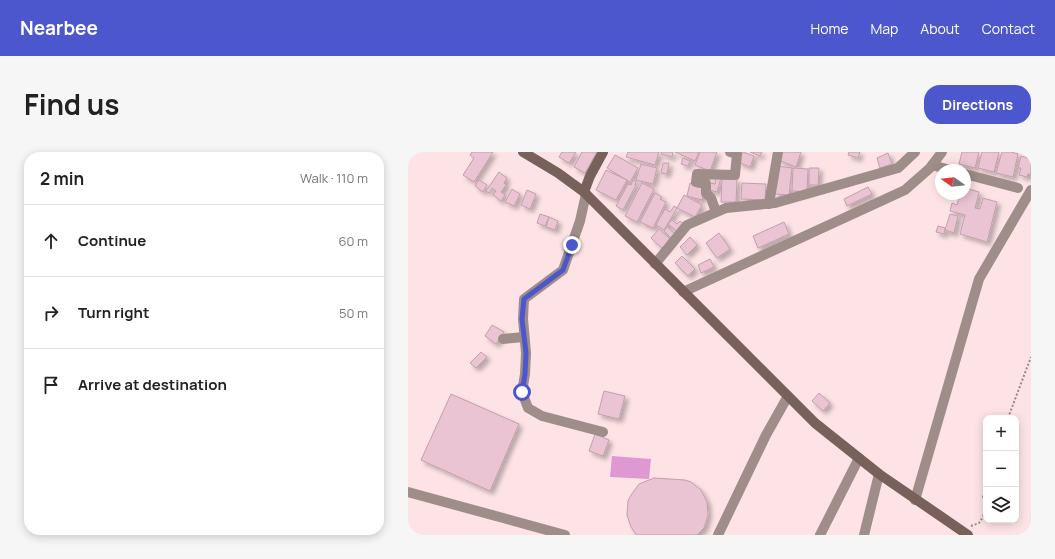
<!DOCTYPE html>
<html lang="en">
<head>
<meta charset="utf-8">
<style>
	:root { --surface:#fff; --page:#f6f6f6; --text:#222; --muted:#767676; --line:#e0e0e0; --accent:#4c57cd }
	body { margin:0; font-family:Manrope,sans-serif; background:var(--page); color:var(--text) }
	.controls { position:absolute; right:12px; bottom:12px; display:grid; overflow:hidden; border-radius:8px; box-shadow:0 2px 10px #0003 }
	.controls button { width:36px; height:36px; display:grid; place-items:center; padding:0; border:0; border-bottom:1px solid var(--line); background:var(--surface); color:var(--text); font:20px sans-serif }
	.compass { position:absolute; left:527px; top:12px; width:36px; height:36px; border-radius:50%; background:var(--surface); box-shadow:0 2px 10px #0003; rotate:285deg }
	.stop { position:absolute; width:12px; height:12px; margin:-9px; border:3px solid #4c57cd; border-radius:50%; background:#fff }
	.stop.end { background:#4c57cd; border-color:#fff; box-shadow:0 1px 4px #0008 }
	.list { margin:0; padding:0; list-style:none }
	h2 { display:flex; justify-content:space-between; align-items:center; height:52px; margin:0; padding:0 16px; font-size:17px }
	h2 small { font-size:13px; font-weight:400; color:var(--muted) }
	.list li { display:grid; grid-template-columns:26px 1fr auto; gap:12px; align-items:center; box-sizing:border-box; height:72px; padding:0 16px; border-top:1px solid var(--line) }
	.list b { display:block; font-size:15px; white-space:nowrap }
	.list em { font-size:13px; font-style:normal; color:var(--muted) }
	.icon { flex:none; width:22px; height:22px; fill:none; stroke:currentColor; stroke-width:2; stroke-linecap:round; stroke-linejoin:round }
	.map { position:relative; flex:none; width:623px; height:383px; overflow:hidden; border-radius:16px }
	header { display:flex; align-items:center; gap:24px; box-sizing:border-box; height:56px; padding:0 20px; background:var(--accent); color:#fff }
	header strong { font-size:19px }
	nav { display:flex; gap:22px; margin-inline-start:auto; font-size:14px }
	.intro { display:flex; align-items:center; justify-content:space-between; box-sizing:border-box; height:96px; padding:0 24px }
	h1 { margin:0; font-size:28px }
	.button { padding:10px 18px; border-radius:16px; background:var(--accent); color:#fff; font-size:14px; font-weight:700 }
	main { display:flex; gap:24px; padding:0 24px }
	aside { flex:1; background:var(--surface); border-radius:16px; box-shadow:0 2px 10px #0003 }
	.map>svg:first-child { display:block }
	.water { fill:#de98d2 }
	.building { fill:#ebc4d3; stroke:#c39ead; filter:url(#shadow) }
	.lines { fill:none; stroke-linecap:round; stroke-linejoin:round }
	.path { stroke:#9d888a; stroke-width:2; stroke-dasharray:2 2; stroke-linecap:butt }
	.street { stroke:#9e8d89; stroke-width:10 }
	.secondary { stroke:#78605b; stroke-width:10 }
	.route { stroke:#4c57cd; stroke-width:5 }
</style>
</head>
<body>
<header>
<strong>Nearbee</strong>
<nav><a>Home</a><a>Map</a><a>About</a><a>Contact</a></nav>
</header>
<div class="intro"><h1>Find us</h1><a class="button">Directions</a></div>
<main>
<aside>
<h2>2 min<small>Walk · 110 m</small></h2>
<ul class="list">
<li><svg class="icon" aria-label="ahead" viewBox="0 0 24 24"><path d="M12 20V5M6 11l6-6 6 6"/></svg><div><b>Continue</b></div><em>60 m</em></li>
<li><svg class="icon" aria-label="right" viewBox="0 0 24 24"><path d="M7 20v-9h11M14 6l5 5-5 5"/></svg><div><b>Turn right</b></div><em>50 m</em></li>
<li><svg class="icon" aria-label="arrive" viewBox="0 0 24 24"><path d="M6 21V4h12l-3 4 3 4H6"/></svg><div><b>Arrive at destination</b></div></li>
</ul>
</aside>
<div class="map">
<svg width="623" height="383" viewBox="0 0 623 383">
	<defs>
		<filter id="shadow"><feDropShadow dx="3.5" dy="3.5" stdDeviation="2" flood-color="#0004"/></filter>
	</defs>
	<rect width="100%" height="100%" fill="#fde3e5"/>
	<!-- water -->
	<path class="water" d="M204 304 243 307 241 327 202 325Z"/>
	<!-- building -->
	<g class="building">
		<path d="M64 0H85L66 30 55 23 66 6 62 3Z"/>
		<path d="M154 0H168L161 11 151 5Z"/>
		<path d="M174 0H189L177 21 166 15Z"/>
		<path d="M220 0H251L247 13 218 5Z"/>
		<path d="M253 0H265L264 5 253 2Z"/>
		<path d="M267 0H291L287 9Z"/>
		<path d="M292 0H309L302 19 287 13Z"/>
		<path d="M335 0 346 4 342 15 330 10Z"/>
		<path d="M342 0H354L352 4Z"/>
		<path d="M373 0H393L388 15 370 8Z"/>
		<path d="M441 0H452L450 6 440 3Z"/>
		<path d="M554 0H571L567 16 551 12Z"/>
		<path d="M574 0H591L586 20 570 16Z"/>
		<path d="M594 0H603L610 2 605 25 588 21Z"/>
		<path d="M480 1 484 12 472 16 469 6Z"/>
		<path d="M207 3 230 16 222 30 199 16Z"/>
		<path d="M613 4 623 7V22H620L619 25 611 23 613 16H610Z"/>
		<path d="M275 6 282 9 280 14 273 12Z"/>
		<path d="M255 11H261L259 22 253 21Z"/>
		<path d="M233 12 249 16 245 32 228 28Z"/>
		<path d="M369 14 384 16 381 43 367 42Z"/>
		<path d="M385 16 400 17 399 40 384 39Z"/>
		<path d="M401 16H411L410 33H401Z"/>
		<path d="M198 18 219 28 208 48 188 38Z"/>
		<path d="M91 20 99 26 96 31 98 33 93 40 97 43 93 49 85 43 88 39 84 36 81 41 78 39Z"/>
		<path d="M301 24 303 25 301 31 307 32 308 25 313 26 309 40 298 37Z"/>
		<path d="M314 27H329L328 50H313Z"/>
		<path d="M71 28 79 33 75 40 67 34Z"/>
		<path d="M225 28 228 30 227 33H228L215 58 208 54 220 32 223 33Z"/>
		<path d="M234 31 246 37 229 70 217 64Z"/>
		<path d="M282 31 297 35 294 48 279 44Z"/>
		<path d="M334 31 358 32 357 48 333 47Z"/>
		<path d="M460 35 464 42 439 54 436 47Z"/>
		<path d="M557 36 571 40 567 56 572 57 575 46 589 50 579 90 552 82 557 63 542 59 544 51 549 53 552 42H557Z"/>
		<path d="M104 37 112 42 106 54 97 50Z"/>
		<path d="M119 38 128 42 122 57 113 53Z"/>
		<path d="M247 41 254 45 252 47 258 50 245 76 232 70Z"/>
		<path d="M276 43 294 53 287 65 269 56Z"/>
		<path d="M266 54 269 56 256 78 248 73 257 57 262 60Z"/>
		<path d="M132 62 141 65 137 74 129 71Z"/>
		<path d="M542 62 550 64 546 81 537 78Z"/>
		<path d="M141 65 150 69 147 78 138 75Z"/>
		<path d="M264 68 269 72 272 69 276 72 270 80 260 72Z"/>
		<path d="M376 70 381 82 350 96 345 84Z"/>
		<path d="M530 74 537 76 536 82 528 80Z"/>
		<path d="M259 75 267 82 263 86 256 79Z"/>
		<path d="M251 77 264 89 256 98 243 86Z"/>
		<path d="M311 81 322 97 309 106 298 91Z"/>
		<path d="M282 85 289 93 279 103 272 95Z"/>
		<path d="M274 104 287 117 280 124 267 111Z"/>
		<path d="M302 107 306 115 293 121 290 113Z"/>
		<path d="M84 173 96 180 88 192 77 184Z"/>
		<path d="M73 200 79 205 68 216 62 211Z"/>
		<path d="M196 239 217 244 211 267 190 262Z"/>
		<path d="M411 241 422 251 415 259 404 249Z"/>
		<path d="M43 242 111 272 82 339 13 308Z"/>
		<path d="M187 282 201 288 195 304 181 299Z"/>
		<path d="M246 326 277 328 283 330 293 338 299 350 300 363 296 376 289 383H229L227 381 223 375 219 363 220 349 223 343 231 332Z"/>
	</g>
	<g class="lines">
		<!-- path -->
		<g class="path">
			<path d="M600 266 623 205"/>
			<path d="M563 374 571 371 575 365 578 353 575 345 578 334"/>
		</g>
		<!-- street -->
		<g class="street">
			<path d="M524 13 542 18"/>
			<path d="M557 22 610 36"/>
			<path d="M178 42 172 69 155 118 116 147 115 167 118 201 117 222 114 240 120 256 134 264 195 280"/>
			<path d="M361 52 370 0"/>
			<path d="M308 60 303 46 298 41V32L288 30 289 22 327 23 329 2 322 0"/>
			<path d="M247 112 279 73 318 56 367 51 490 16 507 0"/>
			<path d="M275 140 497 38 522 16 534 0"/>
			<path d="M95 187 116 185"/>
			<path d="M0 340 157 383"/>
			<path d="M507 348 571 127 623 38"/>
			<path d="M310 383 358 283 380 244"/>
			<path d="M412 383 451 306"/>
			<path d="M456 383 471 322"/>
		</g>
		<!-- secondary -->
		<g class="secondary">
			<path d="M115 0 150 21 176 40 407 271 471 322 560 383"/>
			<path d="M176 40 182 24 195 0"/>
		</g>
	</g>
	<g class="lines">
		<!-- route -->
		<path class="route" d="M114 240 117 222 118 201 114 167 116 147 155 118 164 93"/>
	</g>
</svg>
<div class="controls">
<button>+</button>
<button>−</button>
<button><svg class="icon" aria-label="layers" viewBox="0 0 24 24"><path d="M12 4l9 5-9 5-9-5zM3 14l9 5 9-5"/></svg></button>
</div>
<svg class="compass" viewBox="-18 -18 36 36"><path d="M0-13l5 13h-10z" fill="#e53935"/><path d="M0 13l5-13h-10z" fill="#767676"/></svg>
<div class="stop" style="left:114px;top:240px"></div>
<div class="stop end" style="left:164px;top:93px"></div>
</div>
</main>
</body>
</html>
